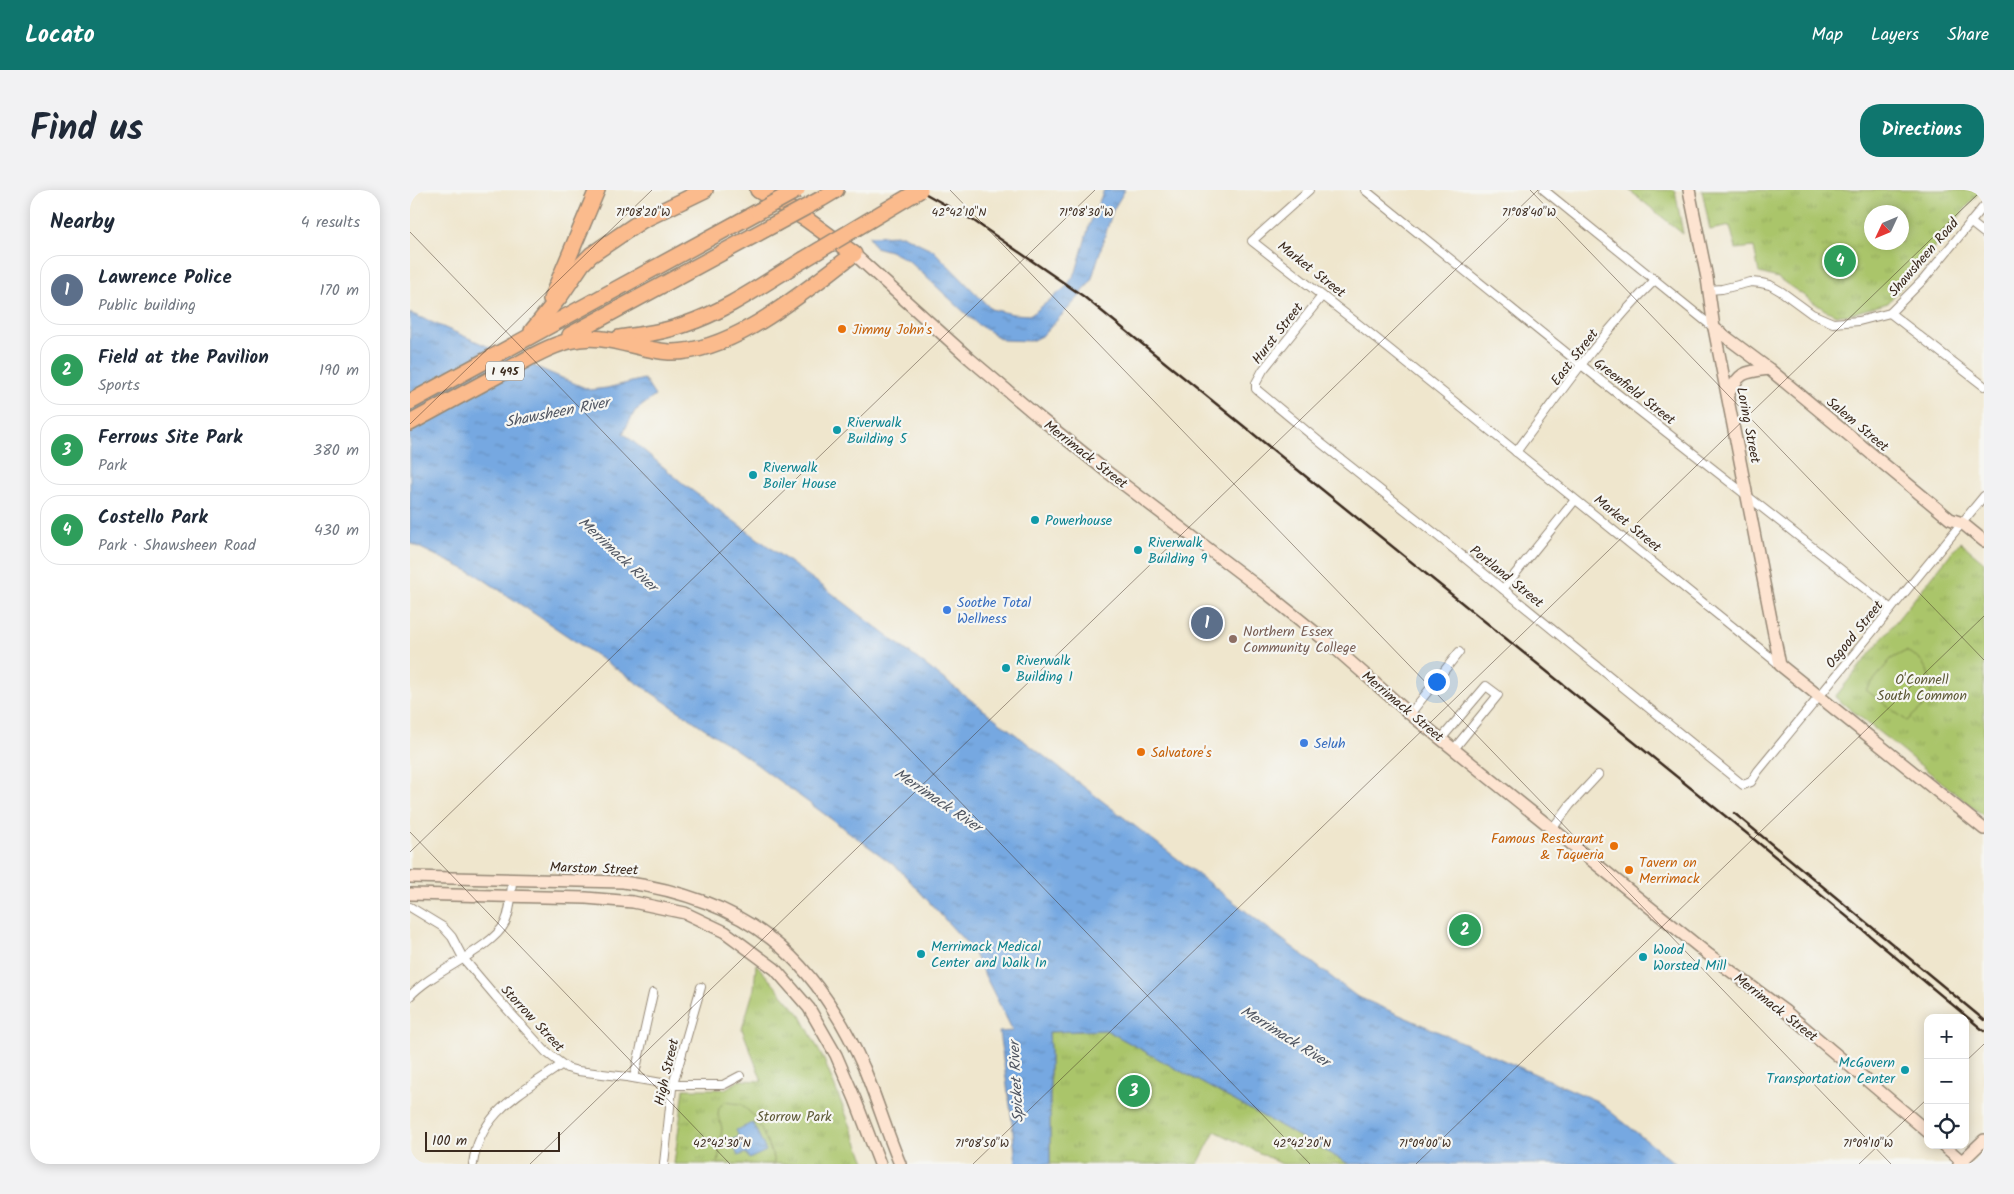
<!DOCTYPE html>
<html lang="en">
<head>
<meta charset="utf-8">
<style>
	:root { --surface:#fff; --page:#f2f2f3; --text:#1f2937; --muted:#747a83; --line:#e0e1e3; --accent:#0f766e }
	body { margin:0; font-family:Kalam,sans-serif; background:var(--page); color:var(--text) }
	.controls { position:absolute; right:15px; bottom:15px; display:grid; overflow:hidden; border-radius:10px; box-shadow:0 2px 12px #0003 }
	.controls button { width:45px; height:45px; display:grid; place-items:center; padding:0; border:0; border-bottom:1px solid var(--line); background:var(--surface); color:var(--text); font:25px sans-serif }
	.compass { position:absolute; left:1454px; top:15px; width:45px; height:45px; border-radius:50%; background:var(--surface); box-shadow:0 2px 12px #0003; rotate:226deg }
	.scale { position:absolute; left:15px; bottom:12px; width:135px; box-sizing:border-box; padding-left:5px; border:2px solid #3b2a1e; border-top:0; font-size:14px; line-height:18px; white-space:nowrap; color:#3b2a1e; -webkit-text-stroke:4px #f6f6f2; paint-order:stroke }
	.you { position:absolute; left:1026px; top:491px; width:18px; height:18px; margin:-12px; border:4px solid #fff; border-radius:50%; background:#1a73e8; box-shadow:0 0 0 8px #1a73e833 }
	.badge { display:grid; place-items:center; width:32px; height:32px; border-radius:50%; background:var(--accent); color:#fff; font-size:16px; font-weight:700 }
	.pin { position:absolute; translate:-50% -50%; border:2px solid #fff; box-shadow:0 1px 5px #0006 }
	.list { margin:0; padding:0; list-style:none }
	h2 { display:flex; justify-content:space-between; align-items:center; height:65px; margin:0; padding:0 20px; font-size:21px }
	h2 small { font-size:16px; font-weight:400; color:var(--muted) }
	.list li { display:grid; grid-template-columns:32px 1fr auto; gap:15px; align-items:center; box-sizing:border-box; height:70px; margin:0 10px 10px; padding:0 10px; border:1px solid var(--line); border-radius:20px }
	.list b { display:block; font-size:19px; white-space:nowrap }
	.list p { margin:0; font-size:16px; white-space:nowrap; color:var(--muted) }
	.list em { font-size:16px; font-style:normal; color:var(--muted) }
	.icon { flex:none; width:28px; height:28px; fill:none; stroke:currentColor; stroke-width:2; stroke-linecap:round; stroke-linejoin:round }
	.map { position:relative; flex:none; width:1574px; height:974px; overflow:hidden; border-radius:20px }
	header { display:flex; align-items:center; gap:30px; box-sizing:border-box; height:70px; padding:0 25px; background:var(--accent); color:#fff }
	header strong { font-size:24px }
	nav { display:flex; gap:28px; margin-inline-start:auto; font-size:18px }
	.intro { display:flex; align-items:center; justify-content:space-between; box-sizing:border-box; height:120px; padding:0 30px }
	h1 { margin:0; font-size:35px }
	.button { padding:12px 22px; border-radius:20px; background:var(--accent); color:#fff; font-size:18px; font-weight:700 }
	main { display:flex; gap:30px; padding:0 30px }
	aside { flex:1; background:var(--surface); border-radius:20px; box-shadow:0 2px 12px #0003 }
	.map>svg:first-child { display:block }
	.park { fill:url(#park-tufts); stroke:#727844; fill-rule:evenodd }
	.pitch { fill:#aac56b; stroke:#727844 }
	.water { fill:url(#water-ripples); stroke:#586980 }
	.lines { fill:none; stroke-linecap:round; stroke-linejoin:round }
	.street-casing { stroke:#958876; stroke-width:10 }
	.secondary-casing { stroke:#958876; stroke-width:14 }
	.highway-casing { stroke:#958876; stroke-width:18 }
	.street { stroke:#fff; stroke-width:8 }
	.secondary { stroke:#fde4d1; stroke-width:11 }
	.highway { stroke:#fbbb8d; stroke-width:15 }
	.rail { stroke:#3b2a1e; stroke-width:2.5 }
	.highway-bridge-casing { stroke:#958876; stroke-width:18; stroke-linecap:butt }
	.highway-bridge { stroke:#fbbb8d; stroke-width:15 }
	.ticks { fill:none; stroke:#3b2a1e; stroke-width:1; stroke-opacity:0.45 }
	.food-dot { fill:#e8710a; stroke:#f6f6f2; stroke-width:2 }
	.culture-dot { fill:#0f9aa8; stroke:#f6f6f2; stroke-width:2 }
	.shop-dot { fill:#3f7fe0; stroke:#f6f6f2; stroke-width:2 }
	.education-dot { fill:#8d6e63; stroke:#f6f6f2; stroke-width:2 }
	.labels { text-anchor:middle; stroke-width:4.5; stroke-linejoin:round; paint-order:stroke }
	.shield { fill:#f6f6f2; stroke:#73675e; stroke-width:1 }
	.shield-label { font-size:12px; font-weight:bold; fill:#3b2a1e }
	.street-label { font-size:14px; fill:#3b2a1e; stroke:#f6f6f2 }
	.food-label { font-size:14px; fill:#c56008; stroke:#f6f6f2; text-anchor:start }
	.culture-label { font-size:14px; fill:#0d838f; stroke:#f6f6f2; text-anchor:start }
	.shop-label { font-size:14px; fill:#366cbe; stroke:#f6f6f2; text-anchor:start }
	.education-label { font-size:14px; fill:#785e54; stroke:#f6f6f2; text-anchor:start }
	.park-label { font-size:14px; fill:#5c5835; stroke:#f6f6f2 }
	.water-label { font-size:15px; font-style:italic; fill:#505662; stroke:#f6f6f2 }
	.ticks-label { font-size:12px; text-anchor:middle; fill:#3b2a1e; stroke:#f6f6f2; stroke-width:4.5; stroke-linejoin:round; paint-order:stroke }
</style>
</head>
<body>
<header>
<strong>Locato</strong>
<nav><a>Map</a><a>Layers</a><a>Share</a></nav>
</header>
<div class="intro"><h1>Find us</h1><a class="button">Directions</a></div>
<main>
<aside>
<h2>Nearby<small>4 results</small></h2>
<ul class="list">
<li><span class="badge" style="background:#5c6f8a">1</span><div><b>Lawrence Police</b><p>Public building</p></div><em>170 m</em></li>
<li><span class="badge" style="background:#2e9e5b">2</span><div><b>Field at the Pavilion</b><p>Sports</p></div><em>190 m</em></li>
<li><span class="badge" style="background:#2e9e5b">3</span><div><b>Ferrous Site Park</b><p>Park</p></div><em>380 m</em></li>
<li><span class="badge" style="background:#2e9e5b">4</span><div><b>Costello Park</b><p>Park · Shawsheen Road</p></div><em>430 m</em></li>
</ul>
</aside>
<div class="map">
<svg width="1574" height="974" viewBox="0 0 1574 974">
	<defs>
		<pattern id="park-tufts" width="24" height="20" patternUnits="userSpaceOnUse" patternTransform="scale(1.25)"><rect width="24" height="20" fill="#aac56b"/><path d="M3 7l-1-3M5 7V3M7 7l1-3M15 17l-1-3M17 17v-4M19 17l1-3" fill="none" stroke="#93a95c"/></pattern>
		<pattern id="water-ripples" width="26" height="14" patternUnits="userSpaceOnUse" patternTransform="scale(1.25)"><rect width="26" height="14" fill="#76a8e1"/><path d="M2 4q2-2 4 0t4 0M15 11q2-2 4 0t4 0" fill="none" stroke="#6289b6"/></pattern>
	</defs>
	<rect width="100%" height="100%" fill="#f6f6f2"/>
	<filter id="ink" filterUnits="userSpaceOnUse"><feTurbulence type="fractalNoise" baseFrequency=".02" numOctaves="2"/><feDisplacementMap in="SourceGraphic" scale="10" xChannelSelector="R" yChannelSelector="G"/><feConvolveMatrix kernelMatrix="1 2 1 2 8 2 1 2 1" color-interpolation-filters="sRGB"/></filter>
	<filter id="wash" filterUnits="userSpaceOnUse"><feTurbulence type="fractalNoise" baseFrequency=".0096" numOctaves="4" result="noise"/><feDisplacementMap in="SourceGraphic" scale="20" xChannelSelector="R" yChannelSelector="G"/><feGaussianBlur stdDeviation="1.12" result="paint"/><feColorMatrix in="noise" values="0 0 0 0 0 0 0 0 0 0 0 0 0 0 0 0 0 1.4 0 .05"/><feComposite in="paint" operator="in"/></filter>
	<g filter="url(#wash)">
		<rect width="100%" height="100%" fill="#efe6cd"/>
		<!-- park -->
		<g class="park">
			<path d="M1219 0H1265L1273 44Z"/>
			<path d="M1292 0H1571L1478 113 1437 125H1426L1415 120 1368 88 1349 83 1344 57 1326 59 1320 36 1300 40ZM1492 22V52H1462V22Z"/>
			<path d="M1550 352 1574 372V626L1425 507Z"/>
			<path d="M346 774 391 826 414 870 456 974H264L274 899H315L330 890 352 891 332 839 344 799Z"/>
			<path d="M696 840 939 974H872L805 941 788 974H640V861L639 842Z"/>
		</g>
		<!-- pitch -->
		<g class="pitch">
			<path d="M1496 461 1509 468 1517 480 1522 496 1519 511 1497 531 1456 500 1481 469Z"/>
			<path d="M314 912 331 914 346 928 364 968V974H308L312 938 308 925 309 918Z"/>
		</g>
		<!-- water -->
		<g class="water">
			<path d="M694 0H715L703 20 681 91 668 108 633 145 621 151 593 150 567 134 499 71 480 61 465 57 459 46 492 45 523 60 581 119 603 124 621 125 656 97 666 82 679 36Z"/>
			<path d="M0 123 180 200 197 198 234 189 245 206 225 221 213 243 276 296 419 401 946 806 1187 911 1266 974H939L696 840 639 842 640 861V974H606L601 922 589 842 603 841 561 758 488 678 331 563 67 385 0 353Z"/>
			<path d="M343 933 356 961 339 969 336 963 328 966 321 950 329 947 326 940Z"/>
		</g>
	</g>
	<g filter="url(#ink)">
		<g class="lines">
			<defs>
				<g id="street">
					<path d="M899 0 842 51 947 133 1370 475"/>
					<path d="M955 0 1190 190 1481 419"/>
					<path d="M1134 0 1304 138"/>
					<path d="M1560 32 1574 43"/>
					<path d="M1299 100 1312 99 1341 92 1351 93 1360 95 1372 102 1402 124 1423 133 1449 131 1480 123 1514 89 1574 16"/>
					<path d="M912 106 853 180 846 193V199L911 253 1028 346 1333 595 1341 592 1348 581 1574 306"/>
					<path d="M1480 123 1574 196"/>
					<path d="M1106 262C1150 203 1193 141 1245 90"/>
					<path d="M1093 399 1165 310"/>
					<path d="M1000 524 1049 462"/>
					<path d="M1031 549 1076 496 1088 505 1044 559"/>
					<path d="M1142 639 1160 615 1188 585"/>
					<path d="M0 717 33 737 42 747 53 768 86 807 136 862 157 878 168 881 217 887 263 895H313L330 886"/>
					<path d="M0 806C24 780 81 760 95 733 101 720 101 705 102 691"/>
					<path d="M224 888 243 803"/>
					<path d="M63 974C70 921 112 903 151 875"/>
					<path d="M254 974 262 898 291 797"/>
				</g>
				<g id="secondary">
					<path d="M1279 0 1297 88 1304 138 1370 475 1574 639"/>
					<path d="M444 64 560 169 625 224 696 281 859 405 927 460 1000 524 1299 765 1376 822 1518 942"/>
					<path d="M1304 138 1359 179 1540 329 1552 333 1574 351"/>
					<path d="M1318 205C1329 182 1334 182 1359 179"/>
					<path d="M0 687 213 692C337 709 404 765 454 878 467 910 477 943 490 974"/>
					<path d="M0 704 176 708 223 712 275 723 315 742 365 779 399 818 426 865 445 909 470 974"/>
					<path d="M1533 955 1555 974"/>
					<path d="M1549 974 1574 950"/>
				</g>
				<g id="highway">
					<path d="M411 9 426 0"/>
					<path d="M141 109 187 0"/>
					<path d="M122 141 151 105 172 74 181 65 231 31 295 0"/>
					<path d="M160 145 365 34"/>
					<path d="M209 148C231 145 254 142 276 134 318 120 356 92 393 70"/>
					<path d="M0 212 349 21"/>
					<path d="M0 233C31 216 62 199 94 182 114 171 136 157 159 151 193 141 225 160 259 162 323 164 395 100 444 64L396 29 348 0"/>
				</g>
			</defs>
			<!-- street casing -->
			<use href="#street" class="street-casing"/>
			<!-- secondary casing -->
			<use href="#secondary" class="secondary-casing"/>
			<!-- highway casing -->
			<use href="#highway" class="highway-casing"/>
			<!-- street -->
			<use href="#street" class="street"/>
			<!-- secondary -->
			<use href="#secondary" class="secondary"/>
			<!-- highway -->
			<use href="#highway" class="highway"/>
			<!-- rail -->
			<g class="rail">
				<path d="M509 0 564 31 673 106 1356 659 1574 841"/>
				<path d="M1324 623 1574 830"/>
			</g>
			<defs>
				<g id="highway-bridge">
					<path d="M349 21 387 0"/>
					<path d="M365 34 411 9"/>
					<path d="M393 70 510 0"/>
				</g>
			</defs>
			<!-- highway-bridge casing -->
			<use href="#highway-bridge" class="highway-bridge-casing"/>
			<!-- highway-bridge -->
			<use href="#highway-bridge" class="highway-bridge"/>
		</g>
	</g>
	<!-- ticks -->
	<path class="ticks" d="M540 0 1481 974M1120 0 1574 470M0 42 900 974M0 234 242 0M0 642 320 974M0 662 685 0M1555 872 1574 854M120 974 1128 0M563 974 1572 0M1006 974 1574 426M1449 974 1518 908"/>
	<!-- markers -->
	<g class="food-dot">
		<circle cx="432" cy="139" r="5"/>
		<circle cx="731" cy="562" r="5"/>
		<circle cx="1204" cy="656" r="5"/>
		<circle cx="1219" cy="680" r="5"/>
	</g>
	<g class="culture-dot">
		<circle cx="427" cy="240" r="5"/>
		<circle cx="343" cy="285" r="5"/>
		<circle cx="625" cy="330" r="5"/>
		<circle cx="728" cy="360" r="5"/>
		<circle cx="596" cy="478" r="5"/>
		<circle cx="511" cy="764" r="5"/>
		<circle cx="1233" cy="767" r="5"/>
		<circle cx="1495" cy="880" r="5"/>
	</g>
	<g class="shop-dot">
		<circle cx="537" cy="420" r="5"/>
		<circle cx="894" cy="553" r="5"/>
	</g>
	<circle class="education-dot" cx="823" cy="449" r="5"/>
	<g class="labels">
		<!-- shield labels -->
		<rect class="shield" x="76" y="171.5" width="38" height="19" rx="4"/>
		<g class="shield-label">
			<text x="95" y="185">I 495</text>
		</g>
		<!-- street labels -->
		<g class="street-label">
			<text transform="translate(1513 67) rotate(-49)" y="5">Shawsheen Road</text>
			<text transform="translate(902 79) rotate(38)" y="5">Market Street</text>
			<text transform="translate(867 143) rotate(-52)" y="5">Hurst Street</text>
			<text transform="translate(1164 167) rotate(-52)" y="5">East Street</text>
			<text transform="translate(1225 201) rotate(38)" y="5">Greenfield Street</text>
			<text transform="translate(1448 234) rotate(40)" y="5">Salem Street</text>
			<text transform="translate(1339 235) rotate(79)" y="5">Loring Street</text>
			<text transform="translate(676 264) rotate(38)" y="5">Merrimack Street</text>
			<text transform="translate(1218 333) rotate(39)" y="5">Market Street</text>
			<text transform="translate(1097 386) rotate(39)" y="5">Portland Street</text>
			<text transform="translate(1444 444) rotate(-51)" y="5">Osgood Street</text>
			<text transform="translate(993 516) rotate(40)" y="5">Merrimack Street</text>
			<text transform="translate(184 678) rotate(2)" y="5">Marston Street</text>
			<text transform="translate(1366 817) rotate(38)" y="5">Merrimack Street</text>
			<text transform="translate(123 828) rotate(47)" y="5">Storrow Street</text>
			<text transform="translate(256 882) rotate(-77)" y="5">High Street</text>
		</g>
		<!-- food labels -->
		<g class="food-label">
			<text x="442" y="144">Jimmy John's</text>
			<text x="741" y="567">Salvatore's</text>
			<text x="1194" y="653" text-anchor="end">Famous Restaurant<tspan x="1194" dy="16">&amp; Taqueria</tspan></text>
			<text x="1229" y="677">Tavern on<tspan x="1229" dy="16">Merrimack</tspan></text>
		</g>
		<!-- culture labels -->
		<g class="culture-label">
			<text x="437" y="237">Riverwalk<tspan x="437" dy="16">Building 5</tspan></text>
			<text x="353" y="282">Riverwalk<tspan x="353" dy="16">Boiler House</tspan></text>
			<text x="635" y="335">Powerhouse</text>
			<text x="738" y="357">Riverwalk<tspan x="738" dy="16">Building 9</tspan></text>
			<text x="606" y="475">Riverwalk<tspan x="606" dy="16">Building 1</tspan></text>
			<text x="521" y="761">Merrimack Medical<tspan x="521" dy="16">Center and Walk In</tspan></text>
			<text x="1243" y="764">Wood<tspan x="1243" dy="16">Worsted Mill</tspan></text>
			<text x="1485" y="877" text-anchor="end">McGovern<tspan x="1485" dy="16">Transportation Center</tspan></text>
		</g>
		<!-- shop labels -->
		<g class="shop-label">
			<text x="547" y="417">Soothe Total<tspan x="547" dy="16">Wellness</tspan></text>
			<text x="904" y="558">Seluh</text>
		</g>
		<!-- education labels -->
		<g class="education-label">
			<text x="833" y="446">Northern Essex<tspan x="833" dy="16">Community College</tspan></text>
		</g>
		<!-- park labels -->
		<g class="park-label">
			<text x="1512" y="494">O'Connell<tspan x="1512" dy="16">South Common</tspan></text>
			<text x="384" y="931">Storrow Park</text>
		</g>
		<!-- water labels -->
		<g class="water-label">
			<text transform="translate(147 222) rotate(-11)" y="5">Shawsheen River</text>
			<text transform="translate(208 364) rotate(43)" y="5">Merrimack River</text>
			<text transform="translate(528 610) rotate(34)" y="5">Merrimack River</text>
			<text transform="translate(875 846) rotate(32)" y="5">Merrimack River</text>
			<text transform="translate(606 892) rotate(-93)" y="5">Spicket River</text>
		</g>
	</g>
	<g class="ticks-label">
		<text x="233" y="26">71°08'20"W</text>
		<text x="676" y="26">71°08'30"W</text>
		<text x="1119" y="26">71°08'40"W</text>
		<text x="549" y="26">42°42'10"N</text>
		<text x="312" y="957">42°42'30"N</text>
		<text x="892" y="957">42°42'20"N</text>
		<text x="572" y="957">71°08'50"W</text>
		<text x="1015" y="957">71°09'00"W</text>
		<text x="1458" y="957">71°09'10"W</text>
	</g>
</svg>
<div class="controls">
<button>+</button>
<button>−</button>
<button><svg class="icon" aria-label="locate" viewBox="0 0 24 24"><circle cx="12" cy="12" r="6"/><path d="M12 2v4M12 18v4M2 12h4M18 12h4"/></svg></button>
</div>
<svg class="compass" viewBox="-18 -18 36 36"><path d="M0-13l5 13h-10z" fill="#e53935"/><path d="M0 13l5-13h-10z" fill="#747a83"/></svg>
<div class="scale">100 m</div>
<div class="you"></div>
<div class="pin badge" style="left:797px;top:433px;background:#5c6f8a">1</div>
<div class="pin badge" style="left:1055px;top:740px;background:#2e9e5b">2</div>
<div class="pin badge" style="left:724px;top:901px;background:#2e9e5b">3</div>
<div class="pin badge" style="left:1430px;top:71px;background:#2e9e5b">4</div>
</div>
</main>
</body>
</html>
